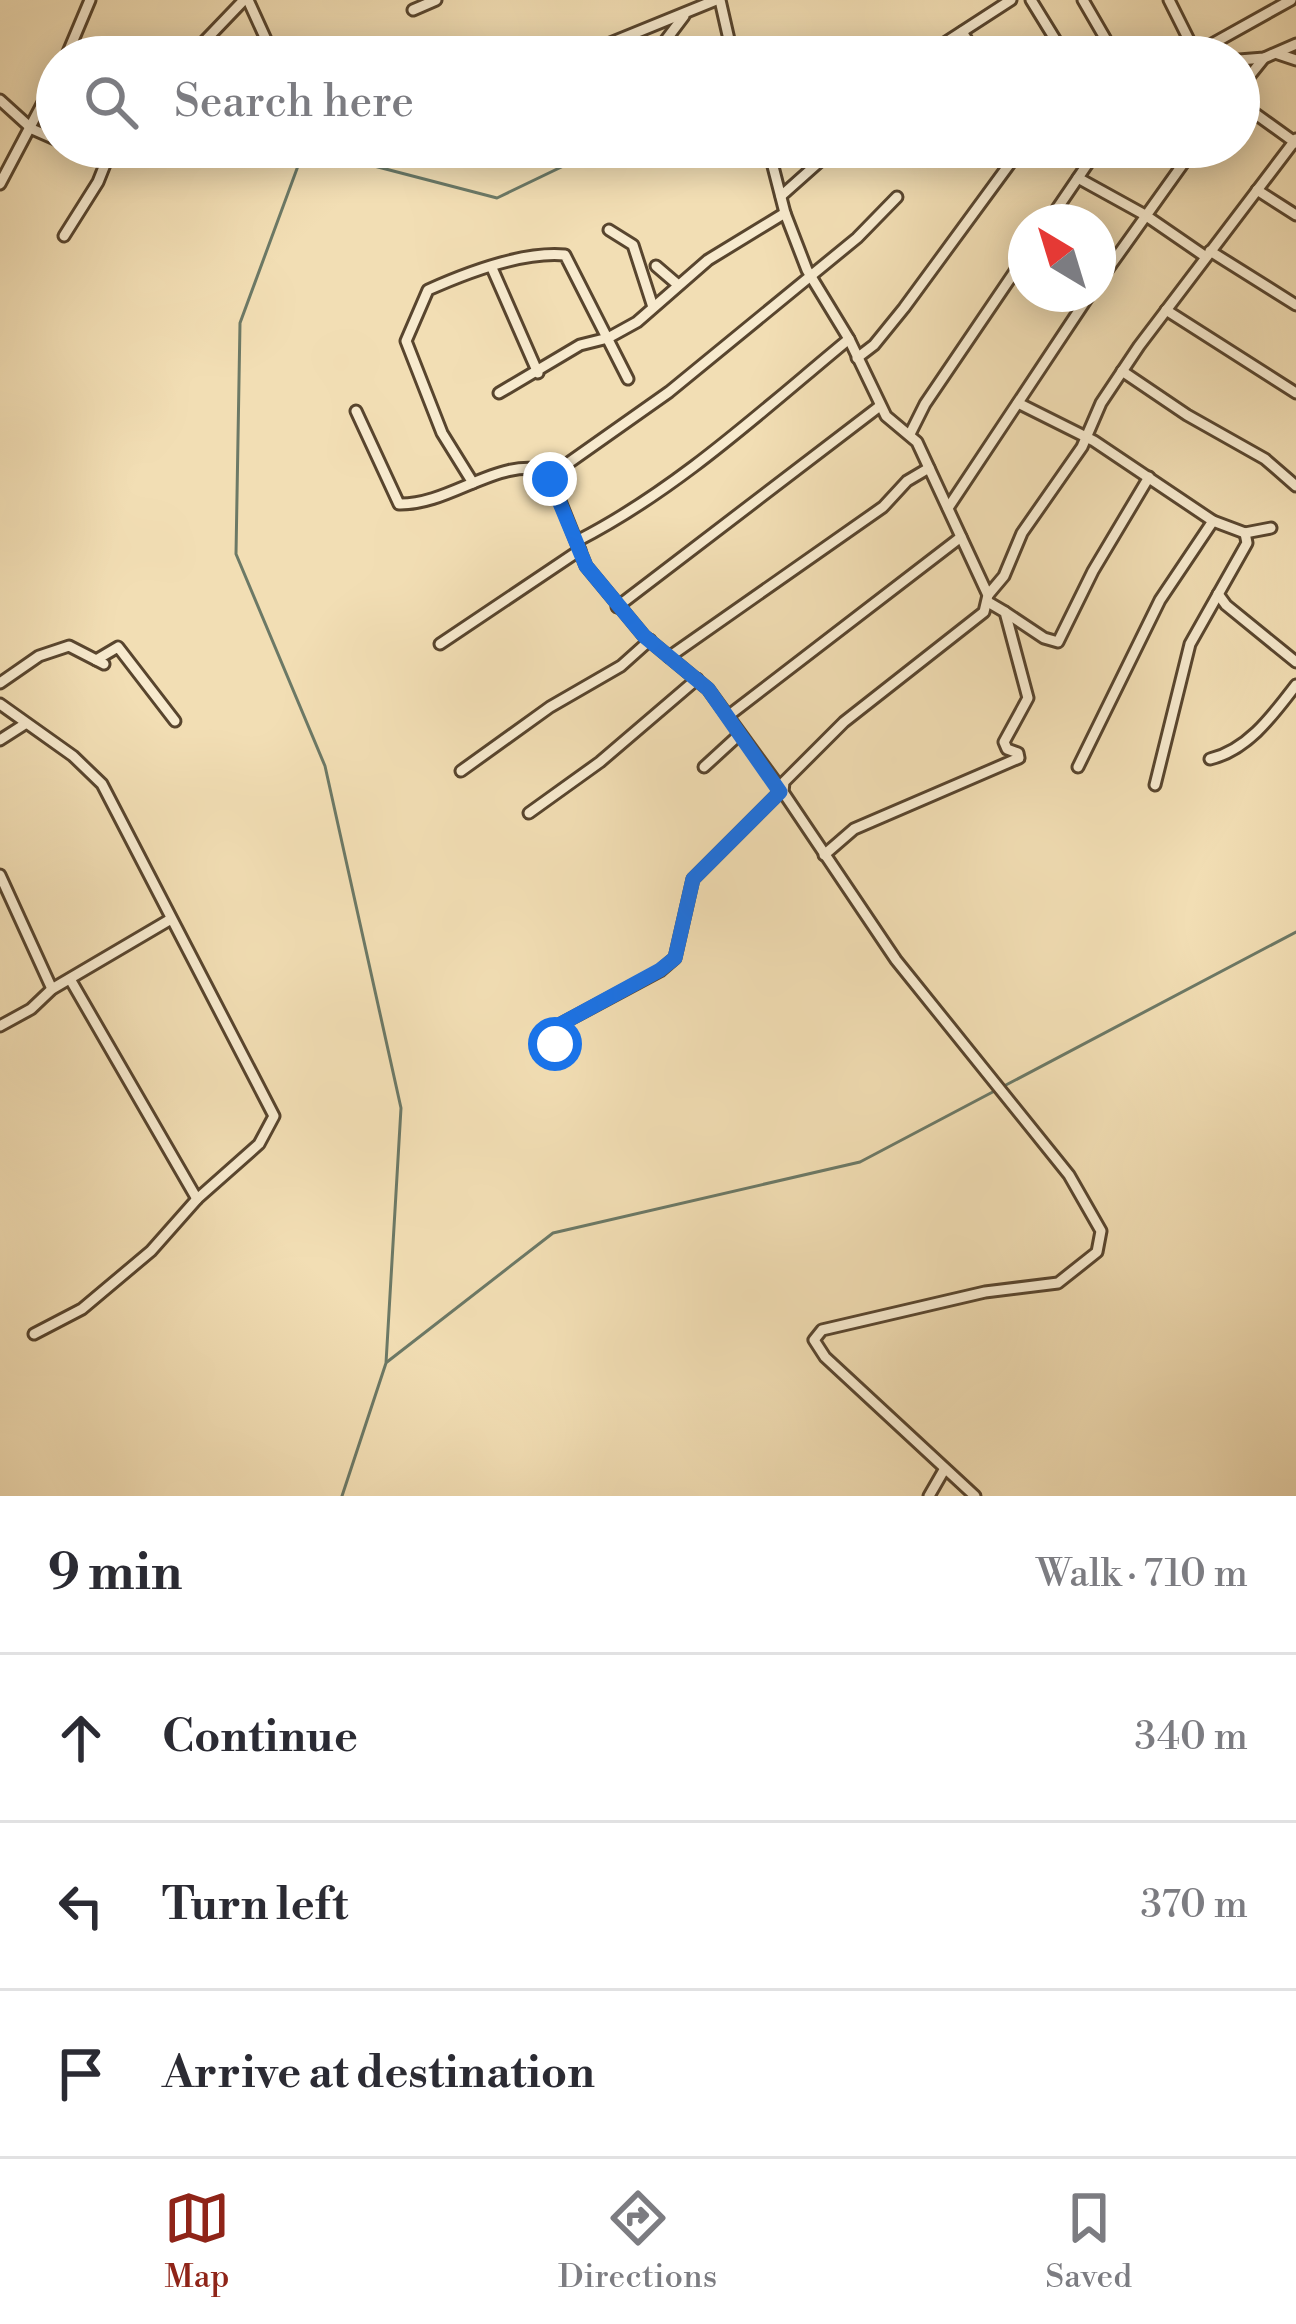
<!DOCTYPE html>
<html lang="en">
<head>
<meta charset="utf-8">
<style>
	:root { --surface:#fff; --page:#f7f7f7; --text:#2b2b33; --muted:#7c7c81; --line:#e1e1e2; --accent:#8f2418 }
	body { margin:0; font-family:"Libre Bodoni",serif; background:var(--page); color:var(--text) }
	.compass { position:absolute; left:1008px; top:204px; width:108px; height:108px; border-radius:50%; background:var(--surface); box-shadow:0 6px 30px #0003; rotate:322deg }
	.stop { position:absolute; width:36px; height:36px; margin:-27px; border:9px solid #1a73e8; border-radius:50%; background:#fff }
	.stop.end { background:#1a73e8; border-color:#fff; box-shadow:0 3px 12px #0008 }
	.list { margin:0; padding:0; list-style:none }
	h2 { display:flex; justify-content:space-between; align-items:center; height:156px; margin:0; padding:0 48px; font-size:51px }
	h2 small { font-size:39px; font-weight:400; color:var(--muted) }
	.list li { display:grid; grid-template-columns:78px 1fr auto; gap:36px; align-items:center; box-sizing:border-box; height:168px; padding:0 48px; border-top:3px solid var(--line) }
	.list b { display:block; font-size:45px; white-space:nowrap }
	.list em { font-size:39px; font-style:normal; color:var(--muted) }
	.icon { flex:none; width:66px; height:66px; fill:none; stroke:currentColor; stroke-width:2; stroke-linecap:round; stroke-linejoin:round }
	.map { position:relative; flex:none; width:1296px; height:1496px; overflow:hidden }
	.search { position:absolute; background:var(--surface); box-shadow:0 6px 30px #0003; left:36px; right:36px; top:36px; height:132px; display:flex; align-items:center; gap:30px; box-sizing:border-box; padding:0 42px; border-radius:66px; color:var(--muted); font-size:45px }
	.sheet { height:660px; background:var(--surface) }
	nav { display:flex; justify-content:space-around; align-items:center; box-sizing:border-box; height:168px; border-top:3px solid var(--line); background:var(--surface); font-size:33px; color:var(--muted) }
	nav a { display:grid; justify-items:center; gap:6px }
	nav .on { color:var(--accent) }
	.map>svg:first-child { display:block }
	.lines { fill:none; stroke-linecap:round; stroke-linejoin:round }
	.stream { stroke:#6c7966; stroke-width:3 }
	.minor-casing { stroke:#58452e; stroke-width:15 }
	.minor { stroke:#f7eace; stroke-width:9 }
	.route { stroke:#1a73e8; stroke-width:15 }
</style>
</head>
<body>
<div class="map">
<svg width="1296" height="1496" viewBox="0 0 1296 1496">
	<rect width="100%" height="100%" fill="#f2deb4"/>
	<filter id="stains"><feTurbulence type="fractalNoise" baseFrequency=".00167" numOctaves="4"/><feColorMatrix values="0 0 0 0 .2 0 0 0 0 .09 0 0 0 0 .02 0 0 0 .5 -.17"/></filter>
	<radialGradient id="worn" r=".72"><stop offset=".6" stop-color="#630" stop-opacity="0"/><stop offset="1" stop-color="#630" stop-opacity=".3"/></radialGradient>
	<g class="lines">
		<!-- stream -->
		<g class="stream">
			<path d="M305 147 240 323 236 554 325 766 401 1108 386 1363 342 1496"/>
			<path d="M305 148 497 198 603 147"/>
			<path d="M387 1362 553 1233 860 1162 1296 932"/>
		</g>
		<defs>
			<g id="minor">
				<path d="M248 0 274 57"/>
				<path d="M720 0 733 57"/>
				<path d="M1031 0 1066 57"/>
				<path d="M1083 0 1116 57"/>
				<path d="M1169 0 1196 54"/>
				<path d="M413 10 436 0"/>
				<path d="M962 32 978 57"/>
				<path d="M1196 53 1291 0"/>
				<path d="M1278 54 1296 60"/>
				<path d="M66 57 90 0"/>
				<path d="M176 57 198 48 244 0"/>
				<path d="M576 57 716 0"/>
				<path d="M653 57 684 16"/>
				<path d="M923 57 1011 0"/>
				<path d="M1239 60 1264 58 1296 44"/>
				<path d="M1239 89 1264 58"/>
				<path d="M0 100 32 129 57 140"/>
				<path d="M1239 102 1296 143"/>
				<path d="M73 147 106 162"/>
				<path d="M768 147 785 213 807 270 849 339 886 416 917 442 988 595 984 612 844 722 784 782 783 792 896 960 1069 1175 1101 1231 1097 1252 1058 1283 985 1292 822 1330 814 1340 825 1357 975 1496"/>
				<path d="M1078 178 1145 215 1206 257"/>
				<path d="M0 184 57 76"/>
				<path d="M1257 190 1296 215"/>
				<path d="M781 196 836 147"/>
				<path d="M1048 222 1099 147"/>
				<path d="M609 230 633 245 653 307"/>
				<path d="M64 236 98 182 112 147"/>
				<path d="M1210 251 1296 305"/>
				<path d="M656 266 677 284"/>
				<path d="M492 268 538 373"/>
				<path d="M1098 283 1195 147"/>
				<path d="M1166 310 1296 393"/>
				<path d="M857 358 874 345 904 308 1022 147"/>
				<path d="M1122 371 1187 415 1265 459 1296 486"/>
				<path d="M499 393 580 345 608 338 637 322 708 260 785 213"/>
				<path d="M1018 403 1094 441 1213 521 1245 533 1271 528"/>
				<path d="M356 411 399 504C452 505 500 454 552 472"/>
				<path d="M910 434 925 404 1026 255"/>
				<path d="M473 483 442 433 406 341 428 290C466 273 523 251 565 255L628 379"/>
				<path d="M948 508 1090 294"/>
				<path d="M577 541C677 490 763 410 849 339"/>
				<path d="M1218 594 1226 605 1296 662"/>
				<path d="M988 595 1004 576 1022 533 1082 447 1101 403 1139 346 1296 139"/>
				<path d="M617 607 880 406"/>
				<path d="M1005 612 1044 638 1058 642 1093 571 1149 477"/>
				<path d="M440 644 580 550"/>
				<path d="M669 657 883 507 907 481 929 468"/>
				<path d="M96 660 118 647 175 721"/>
				<path d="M0 683 39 656 69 646 104 664"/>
				<path d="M0 704 73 756 102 784 274 1116 259 1144 197 1199 151 1251 82 1309 34 1334"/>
				<path d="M728 716 961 537"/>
				<path d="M0 740 25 724"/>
				<path d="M1210 759C1248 750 1273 715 1296 685"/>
				<path d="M704 767 740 734"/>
				<path d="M1078 767 1160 600 1213 521"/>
				<path d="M461 771 550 707 621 666 650 640"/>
				<path d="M1155 785 1190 644 1247 543 1245 533"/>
				<path d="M783 792 708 689 644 636 586 566 550 476 669 392 857 238 897 197"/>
				<path d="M529 813 600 762 697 679"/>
				<path d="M824 855 854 829 1019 758 1018 753 1007 749 1004 742 1028 698 1005 612 988 602"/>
				<path d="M0 875 52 989"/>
				<path d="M70 979 197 1199"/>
				<path d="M0 1026 31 1009 52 989 171 919"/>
				<path d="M555 1044 554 1031 559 1025 660 971 675 958 693 879 780 792"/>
				<path d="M929 1496 944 1470"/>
			</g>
		</defs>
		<!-- minor casing -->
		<use href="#minor" class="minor-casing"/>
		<!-- minor -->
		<use href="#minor" class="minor"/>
	</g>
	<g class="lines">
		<!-- route -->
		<path class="route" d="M550 479 586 566 644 636 708 689 780 792 693 879 675 958 660 970 559 1025 554 1031 555 1044"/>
	</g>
	<rect width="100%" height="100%" filter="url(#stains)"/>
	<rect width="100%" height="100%" fill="url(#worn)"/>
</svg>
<svg class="compass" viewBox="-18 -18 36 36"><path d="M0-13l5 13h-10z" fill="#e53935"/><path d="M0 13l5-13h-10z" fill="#7c7c81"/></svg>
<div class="stop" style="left:555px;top:1044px"></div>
<div class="stop end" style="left:550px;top:479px"></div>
<div class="search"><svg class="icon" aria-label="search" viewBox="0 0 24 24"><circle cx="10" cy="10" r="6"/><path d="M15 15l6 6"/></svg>Search here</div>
</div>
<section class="sheet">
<h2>9 min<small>Walk · 710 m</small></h2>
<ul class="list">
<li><svg class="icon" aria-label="ahead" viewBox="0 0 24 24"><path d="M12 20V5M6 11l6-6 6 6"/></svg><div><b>Continue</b></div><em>340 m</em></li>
<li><svg class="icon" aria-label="left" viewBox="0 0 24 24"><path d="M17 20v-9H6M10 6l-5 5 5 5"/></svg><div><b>Turn left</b></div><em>370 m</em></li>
<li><svg class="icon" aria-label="arrive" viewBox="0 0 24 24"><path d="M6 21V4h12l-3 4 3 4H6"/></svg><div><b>Arrive at destination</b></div></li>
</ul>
</section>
<nav>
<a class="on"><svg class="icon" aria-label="map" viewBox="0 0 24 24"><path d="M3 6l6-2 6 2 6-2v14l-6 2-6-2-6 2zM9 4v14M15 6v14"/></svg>Map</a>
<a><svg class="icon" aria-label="directions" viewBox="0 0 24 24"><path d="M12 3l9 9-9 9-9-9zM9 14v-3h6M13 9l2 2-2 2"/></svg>Directions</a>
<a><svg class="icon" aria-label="saved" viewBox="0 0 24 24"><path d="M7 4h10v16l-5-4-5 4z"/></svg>Saved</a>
</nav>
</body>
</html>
